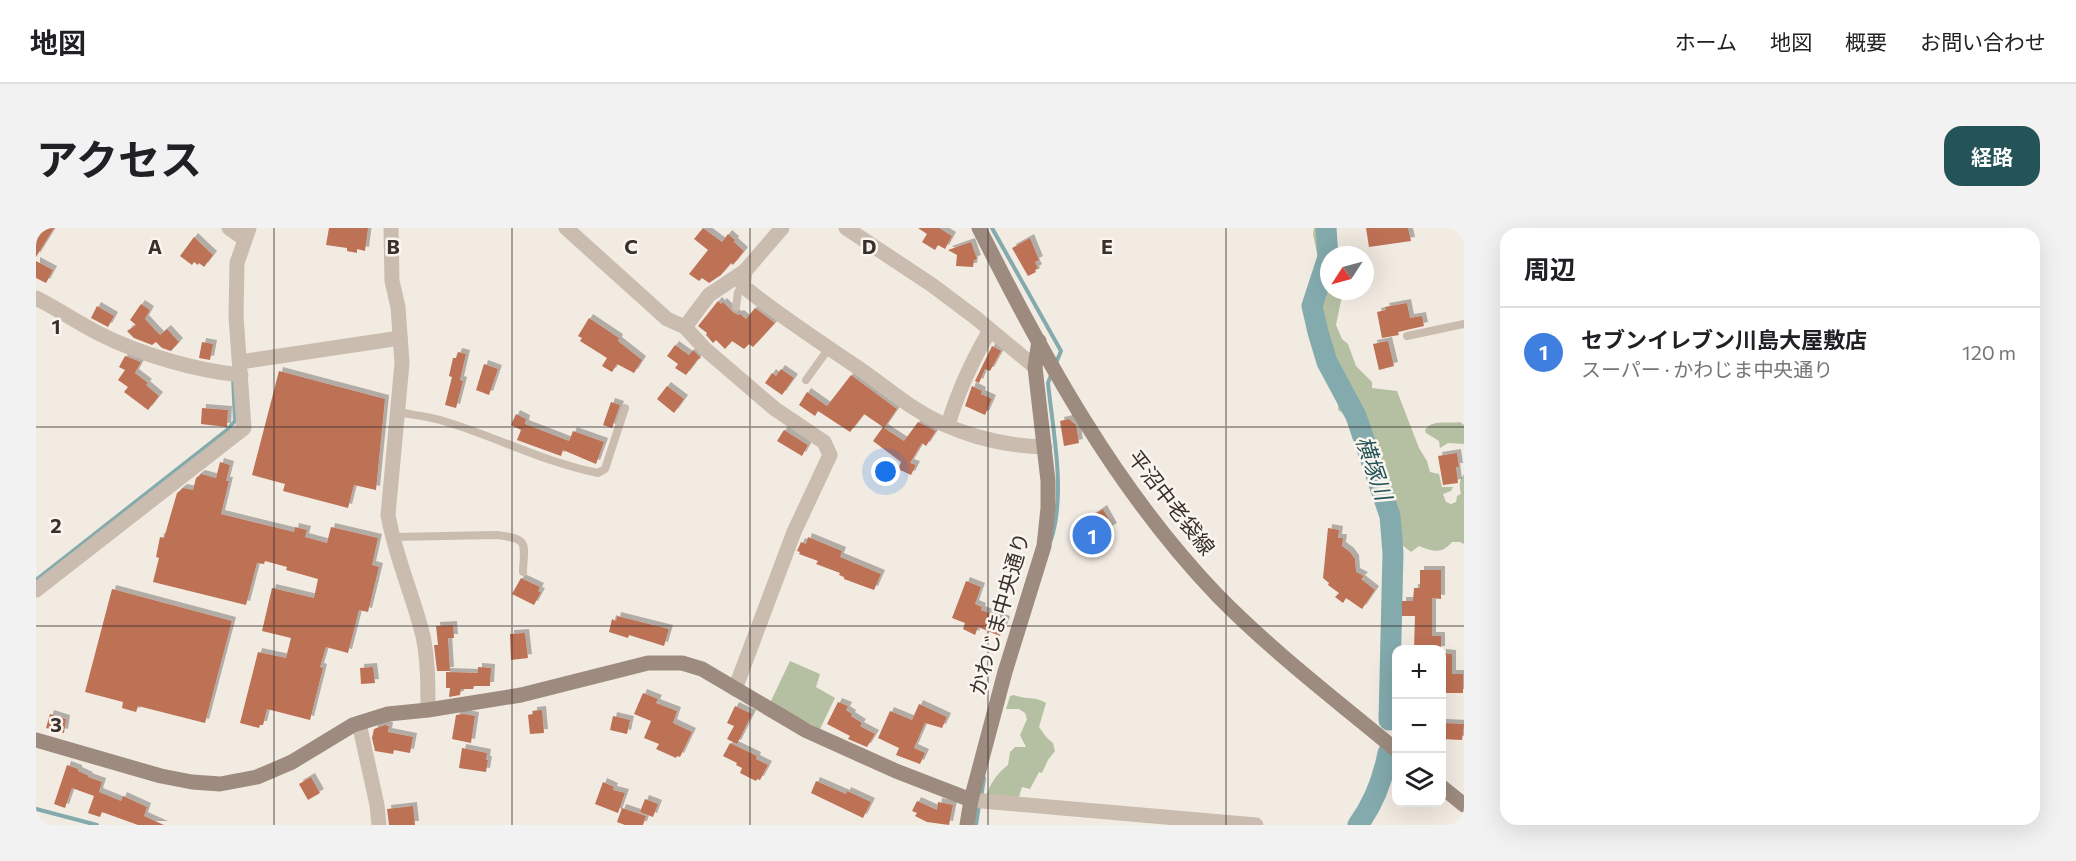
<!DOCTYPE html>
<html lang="ja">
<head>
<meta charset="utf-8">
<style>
	:root { --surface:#fff; --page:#f2f2f2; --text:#202124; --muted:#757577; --line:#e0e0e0; --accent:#245358 }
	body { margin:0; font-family:Commissioner,"Noto Sans JP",sans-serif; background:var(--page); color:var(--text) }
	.controls { position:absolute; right:18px; bottom:18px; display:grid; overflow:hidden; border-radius:12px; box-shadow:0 6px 24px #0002 }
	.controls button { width:54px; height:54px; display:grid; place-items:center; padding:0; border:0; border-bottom:2px solid var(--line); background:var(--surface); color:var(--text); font:30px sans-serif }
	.compass { position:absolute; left:1284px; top:18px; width:54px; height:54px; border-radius:50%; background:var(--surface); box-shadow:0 6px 24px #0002; rotate:234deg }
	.you { position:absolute; left:850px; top:244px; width:21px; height:21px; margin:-15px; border:4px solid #fff; border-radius:50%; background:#1a73e8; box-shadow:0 0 0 9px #1a73e833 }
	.badge { display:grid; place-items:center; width:39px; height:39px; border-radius:50%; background:var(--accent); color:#fff; font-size:20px; font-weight:700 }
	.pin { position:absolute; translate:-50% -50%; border:3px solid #fff; box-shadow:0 2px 6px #0006 }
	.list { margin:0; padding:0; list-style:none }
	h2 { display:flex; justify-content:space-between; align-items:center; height:78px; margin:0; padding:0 24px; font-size:26px }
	h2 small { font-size:20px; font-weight:400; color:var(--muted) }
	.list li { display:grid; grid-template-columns:39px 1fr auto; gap:18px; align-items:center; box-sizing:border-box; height:90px; padding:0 24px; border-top:2px solid var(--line) }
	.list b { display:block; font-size:22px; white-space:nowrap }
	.list p { margin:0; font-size:20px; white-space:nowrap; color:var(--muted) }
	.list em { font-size:20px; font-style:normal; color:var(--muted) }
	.icon { flex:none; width:33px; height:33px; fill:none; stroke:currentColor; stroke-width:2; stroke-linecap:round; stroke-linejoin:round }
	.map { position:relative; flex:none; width:1428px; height:597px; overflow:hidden; border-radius:18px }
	header { display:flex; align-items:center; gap:36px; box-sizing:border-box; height:84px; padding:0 30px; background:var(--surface); border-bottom:2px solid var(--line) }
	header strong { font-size:28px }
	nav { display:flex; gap:33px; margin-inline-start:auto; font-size:21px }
	.intro { display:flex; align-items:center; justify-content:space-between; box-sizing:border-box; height:144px; padding:0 36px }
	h1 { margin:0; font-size:42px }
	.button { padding:15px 27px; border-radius:18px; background:var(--accent); color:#fff; font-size:21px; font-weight:700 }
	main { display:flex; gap:36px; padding:0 36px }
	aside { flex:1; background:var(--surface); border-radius:18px; box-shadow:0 6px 24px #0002 }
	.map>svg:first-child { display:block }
	.green { fill:#b5c0a2 }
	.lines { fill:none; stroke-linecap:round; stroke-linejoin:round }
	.stream { stroke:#83aaad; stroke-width:4 }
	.river { stroke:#83aaad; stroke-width:21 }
	.building { fill:#bd7155; filter:url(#shadow) }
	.lane { stroke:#cabcae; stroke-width:8 }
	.street { stroke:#cabcae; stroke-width:15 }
	.secondary { stroke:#9d8b7f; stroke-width:15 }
	.grid { fill:none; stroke:#39302c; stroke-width:1.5; stroke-opacity:0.55 }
	.labels { text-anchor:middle; stroke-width:5; stroke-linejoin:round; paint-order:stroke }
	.street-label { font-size:21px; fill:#39302c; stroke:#faf5ee }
	.water-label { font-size:22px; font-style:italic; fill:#245358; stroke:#faf5ee }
	.grid-label { font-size:20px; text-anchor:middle; font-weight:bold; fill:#39302c; stroke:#faf5ee; stroke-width:5; stroke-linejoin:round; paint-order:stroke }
</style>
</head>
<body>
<header>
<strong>地図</strong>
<nav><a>ホーム</a><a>地図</a><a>概要</a><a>お問い合わせ</a></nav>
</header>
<div class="intro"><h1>アクセス</h1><a class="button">経路</a></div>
<main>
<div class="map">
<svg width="1428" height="597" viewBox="0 0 1428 597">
	<defs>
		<filter id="shadow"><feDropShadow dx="4" dy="-4" stdDeviation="0" flood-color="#0004"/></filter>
	</defs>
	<rect width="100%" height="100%" fill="#f2ebe2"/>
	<!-- green -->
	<g class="green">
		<path d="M1278 0H1298V23L1302 27H1293V63H1307L1300 97 1306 111 1312 116 1320 138 1336 154V160L1361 163 1383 220 1391 233 1394 244 1403 246 1406 259H1417L1415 263 1407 266 1410 274 1415 276 1420 274 1421 268 1425 266C1423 259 1423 252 1428 246V316L1424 314H1416C1406 326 1398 324 1383 318L1375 324 1366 317 1360 319 1354 316 1353 312 1357 306 1350 302 1343 269 1332 249V242L1327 233 1323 227 1324 218C1314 201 1323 195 1302 182V163L1289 143 1294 132 1291 125H1280L1275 107V84L1273 77 1281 54 1282 30 1277 6Z"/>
		<path d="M1424 194 1428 197V216L1412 215 1404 220 1403 213 1390 205 1389 202C1396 191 1412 196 1424 194Z"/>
		<path d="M754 433 784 446 780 459 799 470 784 501 734 475Z"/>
		<path d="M978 467C989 472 999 468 1010 475L1003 499 1011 510 1017 515 1019 523 1012 532 1006 545 1003 544 994 561 986 559 983 569H950C953 557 962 544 972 537L974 524 979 519H990L984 507 991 491 989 485 983 481H970L974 468Z"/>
	</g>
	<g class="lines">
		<!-- stream -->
		<g class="stream">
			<path d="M956 0 1025 123 1020 135"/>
			<path d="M1015 312C1030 265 1017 204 1012 155L1016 145"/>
			<path d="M0 352 191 202 199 193 197 149"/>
			<path d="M945 570 948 550"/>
			<path d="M0 581 61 597"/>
			<path d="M940 597 943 577"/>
		</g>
		<!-- river -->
		<g class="river">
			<path d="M1290 0 1292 29 1276 78 1282 104 1291 134 1320 188 1354 288 1357 325 1353 492"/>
			<path d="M1322 597C1338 575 1347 551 1352 525"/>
		</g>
	</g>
	<!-- building -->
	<g class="building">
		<path d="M0 0H18L0 29Z"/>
		<path d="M293 0H332L329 23 321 21V25L311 23V20L290 17Z"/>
		<path d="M667 0 686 14 692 6 699 12 698 14 708 23 697 37 695 35 685 47 673 55 666 50 663 53 653 46 672 22 658 11Z"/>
		<path d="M882 0H903L916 8 909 21 902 17 899 22 886 14 891 6Z"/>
		<path d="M1330 0H1372L1375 13 1333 19Z"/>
		<path d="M158 9 177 27 168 39 163 35 162 37 158 34 156 37 144 28Z"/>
		<path d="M994 10 1003 32 999 34 1002 40 999 42 1000 44 992 48 976 20Z"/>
		<path d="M935 14 941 31 938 32 937 39 920 38 921 27 912 22Z"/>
		<path d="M0 33 17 42 10 55 0 50Z"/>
		<path d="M682 73 685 76 687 74 697 84 702 87 704 86 710 91 719 80 739 95 717 119 713 116 708 121 696 113 689 121 680 112 677 115 670 107 671 105 662 98Z"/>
		<path d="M1371 75 1374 90 1386 88 1388 98 1362 104 1363 107 1346 110 1341 84 1350 82 1349 79Z"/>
		<path d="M105 76 114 82 109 91 124 107 131 101 143 114 135 123 126 120 120 114 116 117 98 110 91 103 100 97 94 92Z"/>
		<path d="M61 78 78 88 72 99 55 90Z"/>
		<path d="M553 90 583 110 582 113 606 132 598 145 581 136 576 144 566 138 571 130 544 113 546 110 542 108Z"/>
		<path d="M1352 113 1358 138 1343 142 1337 116Z"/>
		<path d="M166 114 177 116 174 132 163 130Z"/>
		<path d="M639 117 653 127 657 122 665 130 662 131 650 147 639 140 642 136 631 128Z"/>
		<path d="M956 118 965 123 954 143 949 141 943 155 939 153Z"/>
		<path d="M422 124 430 126 424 152 427 153 420 180 409 177 416 149 413 148 417 130H420Z"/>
		<path d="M89 128 105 134 99 145 112 155 110 157 123 168 112 182 88 164 92 159 82 152 89 142 83 139Z"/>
		<path d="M448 136 462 141 453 167 440 162Z"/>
		<path d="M745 141 758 150 746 167 729 155 736 145 740 148Z"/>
		<path d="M243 143 349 171 340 262 318 257 312 280 247 263 249 256 216 247Z"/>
		<path d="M815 147 861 181 848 200 868 213 882 194 900 203 890 218 886 215 874 235 880 237 875 247 862 241 865 234 837 213 847 199 828 186 814 204 782 183 779 188 763 177 771 164 791 178Z"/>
		<path d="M631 158 648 171 638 185 621 171Z"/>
		<path d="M936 158 946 163 945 166 956 171 949 187 929 178Z"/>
		<path d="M575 174 584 177 576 200 567 197Z"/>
		<path d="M166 180 192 182 191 199 165 196Z"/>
		<path d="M480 186 490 191 489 196 533 213 537 203 568 214 560 236 527 222 525 228 481 212 485 202 475 197Z"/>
		<path d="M1033 191 1040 197 1043 215 1028 218 1024 193Z"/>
		<path d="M748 202 772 217 766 228 741 213Z"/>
		<path d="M1421 225 1423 239H1420L1422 255 1407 257 1402 228Z"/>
		<path d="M184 234 194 237 190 253H193L185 286 258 304 259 299 271 302 269 309 291 315 295 299 342 310 336 337 343 339 332 384 323 382 312 425 290 419 284 439 287 440 274 492 231 481 227 497H224L223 500 204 495 222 424 250 430 255 410 226 403 236 360 278 370 282 351 250 342 251 339 229 333 228 336 221 335 210 377 117 354 123 330 120 329 124 309 128 310 141 265 147 260 157 262 160 250 165 246 180 250Z"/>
		<path d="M1067 281 1077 299 1044 319 1034 303Z"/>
		<path d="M1292 300 1303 302 1302 310H1307L1306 318 1314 324 1319 331 1320 344 1328 348 1325 351 1339 362 1326 381 1310 370 1307 375 1299 369 1303 365 1292 357 1293 355 1287 350Z"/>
		<path d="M772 309 806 323 804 329 845 346 838 362 808 351V349L803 347 804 345 780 336 782 333 763 326 764 324 761 323 765 314 770 316Z"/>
		<path d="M1384 342H1405V371L1396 370V408H1405V422H1378L1379 388H1366V373H1377L1378 360H1384Z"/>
		<path d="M485 350 504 359 502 363 505 364 498 377 476 366Z"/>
		<path d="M930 353 945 359 939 376 946 379 945 382 970 392 964 408 942 399 939 407 927 401 929 395 916 390Z"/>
		<path d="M76 361 196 393 169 495 102 478 100 484 86 480 87 474 49 464Z"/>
		<path d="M581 388 633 401 628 418 593 407 592 410 573 404 576 391 580 393Z"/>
		<path d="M417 397 418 410H412L414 443H401L398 417H402L400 398Z"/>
		<path d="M489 405 492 430 475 432 474 406Z"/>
		<path d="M1406 425 1416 426V446H1427V465H1406Z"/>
		<path d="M337 439 339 455 325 456 324 440Z"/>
		<path d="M442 439 455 440 454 458H438L437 461H425L424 467 413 469 414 460H410V444L442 445Z"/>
		<path d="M607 465 622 471 620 475 641 483 637 495 656 504 644 529 641 528 640 530 620 521 623 516 608 510 615 493 598 486Z"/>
		<path d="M802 474 812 478 810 482 816 486 815 488 826 495 824 498 839 506 831 519 812 511 814 508 791 496Z"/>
		<path d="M883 476 911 489 906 500 889 495 878 520 889 525 884 536 860 527 863 520 842 510 854 483 876 492Z"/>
		<path d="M699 478 716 486 701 516 691 511 698 498 691 495Z"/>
		<path d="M506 482 508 505 494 506 492 487 497 486V483Z"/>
		<path d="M14 486 30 491 28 505 10 500Z"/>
		<path d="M428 486 439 488 435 515 416 511 420 487Z"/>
		<path d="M577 488 594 492 591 506 574 502Z"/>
		<path d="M1406 495 1428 496 1426 512 1406 511Z"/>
		<path d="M349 497 353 498 352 504 377 509 374 525 358 522 357 526 339 523 336 510 338 501Z"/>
		<path d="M694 515 721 528 720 531 732 537 724 552 721 551 720 553 704 545 706 540 700 537 701 535 687 528Z"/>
		<path d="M426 520 451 525 450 532H452L450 544 423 540Z"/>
		<path d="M31 537 42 541V543L53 548 52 549 66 554 63 564 85 573 87 568 111 579 108 588 128 597H102L66 584 64 589 52 585 58 568 36 560 29 580 18 576Z"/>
		<path d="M275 549 284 565 272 572 263 556Z"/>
		<path d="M780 553 810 566 811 563 835 574 827 590 775 565Z"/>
		<path d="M567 554 578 559 577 562 589 565 582 585 559 576Z"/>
		<path d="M609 571 622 576 617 589 604 584Z"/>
		<path d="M881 573 901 582 902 574 917 577 913 597 891 594 879 588 881 585 876 583Z"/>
		<path d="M377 578 379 597H353L351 581Z"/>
		<path d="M586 580 610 588 607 597H589L581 594Z"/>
	</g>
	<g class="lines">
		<!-- lane -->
		<g class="lane">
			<path d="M700 79 702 64 707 58"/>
			<path d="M1371 108 1428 96"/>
			<path d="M770 152 793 120"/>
			<path d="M363 184C376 187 390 188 404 192 457 207 506 234 562 245L569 241 589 180"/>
			<path d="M356 309 461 307C494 311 488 315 487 344"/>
		</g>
		<!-- street -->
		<g class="street">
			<path d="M193 0 209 11"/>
			<path d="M355 0 356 53 362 79 366 135 352 287C359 328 377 367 387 408 392 432 392 457 392 482"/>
			<path d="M530 0 631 91 649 99 669 121 739 181 788 214 794 227 758 304 699 461"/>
			<path d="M810 0 896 57 940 90 999 139"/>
			<path d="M709 43 707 58C741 86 778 110 815 135 837 149 856 166 878 180 916 205 964 218 1009 219"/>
			<path d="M0 70C22 81 42 95 64 106 103 126 161 143 205 147"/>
			<path d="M649 99 673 67 709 43 746 0"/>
			<path d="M204 134 364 110"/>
			<path d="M912 197C922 163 936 133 954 102"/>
			<path d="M0 362 208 200 200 88 201 35 213 0"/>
			<path d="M323 495 341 577 343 597"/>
			<path d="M935 572 1220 597"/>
		</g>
		<!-- secondary -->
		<g class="secondary">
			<path d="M943 0C1008 130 1080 262 1182 368 1237 424 1300 472 1360 522"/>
			<path d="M0 512 125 548 156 554 184 556 221 549 256 534 317 497 352 486 392 482 485 467 612 435H646L666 441 771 503 860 543 935 572"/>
			<path d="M1406 559 1428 577"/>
			<path d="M931 597 935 572 969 444 1008 318 1012 280V253L999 139 1003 113"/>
		</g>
	</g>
	<!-- grid -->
	<path class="grid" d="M238 0V597M476 0V597M714 0V597M952 0V597M1190 0V597M0 199H1428M0 398H1428"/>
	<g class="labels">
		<!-- street labels -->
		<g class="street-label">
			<text transform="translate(1135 275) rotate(52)" y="7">平沼中老袋線</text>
			<text transform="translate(964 386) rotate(-74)" y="7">かわじま中央通り</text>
		</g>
		<!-- water labels -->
		<g class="water-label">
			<text transform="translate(1338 240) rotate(71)" y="8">横塚川</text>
		</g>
	</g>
	<g class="grid-label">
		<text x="119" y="26">A</text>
		<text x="357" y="26">B</text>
		<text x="595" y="26">C</text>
		<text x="833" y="26">D</text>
		<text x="1071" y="26">E</text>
		<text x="20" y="106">1</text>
		<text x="20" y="305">2</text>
		<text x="20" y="504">3</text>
	</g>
</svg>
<div class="controls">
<button>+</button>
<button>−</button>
<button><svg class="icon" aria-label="layers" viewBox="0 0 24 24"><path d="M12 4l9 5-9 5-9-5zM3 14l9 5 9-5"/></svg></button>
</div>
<svg class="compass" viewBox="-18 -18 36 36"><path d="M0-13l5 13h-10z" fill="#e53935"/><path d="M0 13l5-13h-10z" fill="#757577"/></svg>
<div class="you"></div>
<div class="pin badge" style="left:1056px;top:307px;background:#3f7fe0">1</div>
</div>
<aside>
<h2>周辺<small></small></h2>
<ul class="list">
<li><span class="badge" style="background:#3f7fe0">1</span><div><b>セブンイレブン川島大屋敷店</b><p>スーパー · かわじま中央通り</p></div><em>120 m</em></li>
</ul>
</aside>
</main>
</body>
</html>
